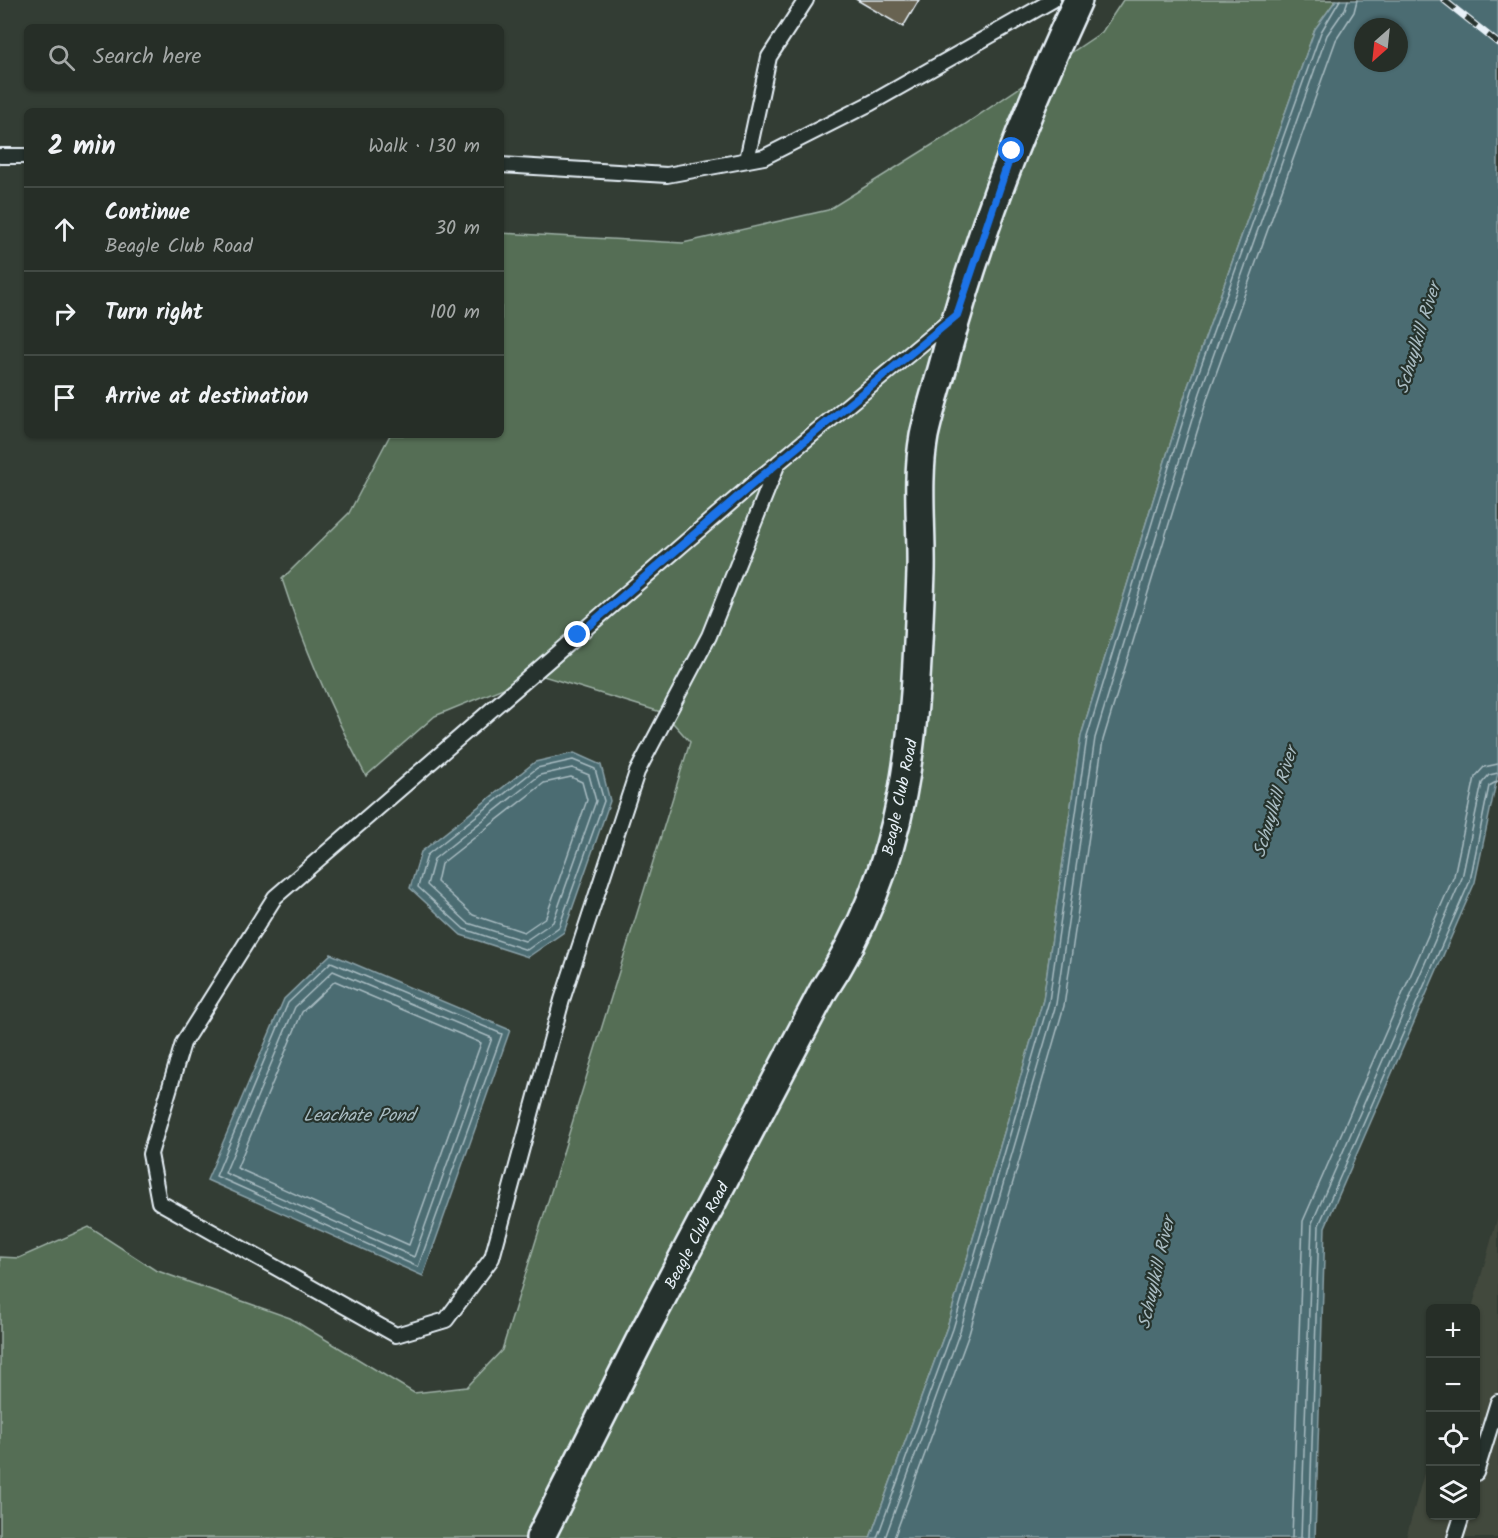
<!DOCTYPE html>
<html lang="en">
<head>
<meta charset="utf-8">
<style>
	:root { --surface:#262e27; --page:#2e362f; --text:#f1f3f6; --muted:#a4a8a7; --line:#424a44 }
	body { margin:0; font-family:Kalam,sans-serif; background:var(--page); color:var(--text) }
	.controls { position:absolute; right:18px; bottom:18px; display:grid; overflow:hidden; border-radius:9px; box-shadow:0 2px 4px #0004 }
	.controls button { width:54px; height:54px; display:grid; place-items:center; padding:0; border:0; border-bottom:2px solid var(--line); background:var(--surface); color:var(--text); font:30px sans-serif }
	.compass { position:absolute; left:1354px; top:18px; width:54px; height:54px; border-radius:50%; background:var(--surface); box-shadow:0 2px 4px #0004; rotate:207deg }
	.stop { position:absolute; width:18px; height:18px; margin:-14px; border:4px solid #1a73e8; border-radius:50%; background:#fff }
	.stop.end { background:#1a73e8; border-color:#fff; box-shadow:0 2px 6px #0008 }
	.list { margin:0; padding:0; list-style:none }
	h2 { display:flex; justify-content:space-between; align-items:center; height:78px; margin:0; padding:0 24px; font-size:26px }
	h2 small { font-size:20px; font-weight:400; color:var(--muted) }
	.list li { display:grid; grid-template-columns:39px 1fr auto; gap:18px; align-items:center; box-sizing:border-box; height:84px; padding:0 24px; border-top:2px solid var(--line) }
	.list b { display:block; font-size:22px; white-space:nowrap }
	.list p { margin:0; font-size:20px; white-space:nowrap; color:var(--muted) }
	.list em { font-size:20px; font-style:normal; color:var(--muted) }
	.icon { flex:none; width:33px; height:33px; fill:none; stroke:currentColor; stroke-width:2; stroke-linecap:round; stroke-linejoin:round }
	.map { position:relative; flex:none; width:1498px; height:1538px; overflow:hidden }
	.search { position:absolute; background:var(--surface); box-shadow:0 2px 4px #0004; left:24px; top:24px; width:480px; height:66px; display:flex; align-items:center; gap:15px; box-sizing:border-box; padding:0 21px; border-radius:9px; color:var(--muted); font-size:22px }
	.panel { position:absolute; background:var(--surface); box-shadow:0 2px 4px #0004; left:24px; top:108px; width:480px; height:330px; border-radius:9px }
	.map>svg:first-child { display:block }
	.built { fill:#43483d }
	.green { fill:#546e54; stroke:#9eb0a6; stroke-width:1.5 }
	.water { fill:#4b6c72; stroke:#8aa1a8; stroke-width:1.5; fill-rule:evenodd }
	.lines { fill:none; stroke-linecap:round; stroke-linejoin:round }
	.shore { stroke:#a9bcc2; stroke-width:1.5 }
	.building { fill:#686351; stroke:#e8f1f8; stroke-width:1.5 }
	.service-casing { stroke:#e8f1f8; stroke-width:18 }
	.minor-casing { stroke:#e8f1f8; stroke-width:32 }
	.service { stroke:#26332d; stroke-width:14 }
	.minor { stroke:#26332d; stroke-width:27 }
	.rail-casing { stroke:#e8f1f8; stroke-width:7 }
	.rail { stroke:#26332d; stroke-width:4.5; stroke-dasharray:14; stroke-linecap:butt }
	.route { stroke:#1a73e8; stroke-width:8 }
	.labels { text-anchor:middle; stroke-width:4.5; stroke-linejoin:round; paint-order:stroke }
	.street-label { font-size:16px; fill:#e8f1f8; stroke:#26332d }
	.water-label { font-size:18px; font-style:italic; fill:#a9bcc2; stroke:#26332d }
</style>
</head>
<body>
<div class="map">
<svg width="1498" height="1538" viewBox="0 0 1498 1538">
	<rect width="100%" height="100%" fill="#333d34"/>
	<filter id="ink" filterUnits="userSpaceOnUse"><feTurbulence type="fractalNoise" baseFrequency=".0167" numOctaves="2"/><feDisplacementMap in="SourceGraphic" scale="12" xChannelSelector="R" yChannelSelector="G"/><feConvolveMatrix kernelMatrix="1 2 1 2 8 2 1 2 1" color-interpolation-filters="sRGB"/></filter>
	<g filter="url(#ink)">
		<!-- built -->
		<path class="built" d="M1498 1216V1538H1406L1430 1452V1516H1476V1308H1472Z"/>
		<!-- green -->
		<path class="green" d="M1123 0H1336L1315 29 1187 389 1081 736 1043 1000 947 1327 870 1538H0V1257L19 1258 89 1227 155 1270 290 1318 414 1393 467 1387 502 1350 690 742 664 713 537 674 435 716 366 776C332 712 304 647 282 579L349 513 390 435H501V233L683 243 828 210 964 125 1102 32Z"/>
		<!-- water -->
		<g class="water">
			<path d="M1336 0H1498V773L1475 882 1325 1227 1315 1538H870L947 1327 1043 1000 1081 736 1187 389 1315 29ZM1363 27H1399V63H1363Z"/>
			<path d="M574 753 601 765 610 801 564 932 528 957 461 935 410 888 421 852 535 762Z"/>
			<path d="M331 954 510 1030 423 1276 207 1180 284 999Z"/>
		</g>
		<g class="lines">
			<!-- shore -->
			<g class="shore">
				<path d="M573 760 595 769 604 801 559 927 527 950 464 929 418 887 427 855 537 768Z"/>
				<path d="M572 768 589 775 596 801 553 922 525 941 468 923 427 885 434 859 540 775Z"/>
				<path d="M571 777 582 782 587 800 546 917 524 932 473 915 437 882 441 864 544 783Z"/>
				<path d="M331 962 502 1034 418 1267 216 1176 288 1003Z"/>
				<path d="M333 971 492 1038 414 1257 225 1173 295 1007Z"/>
				<path d="M335 981 481 1043 409 1245 237 1168 302 1012Z"/>
				<path d="M877 1538 953 1329 1049 1001 1087 737 1192 391 1321 32 1340 0"/>
				<path d="M885 1538 960 1331 1056 1004 1095 738 1200 393 1327 35 1345 9 1348 0"/>
				<path d="M894 1538 969 1334 1064 1006 1103 740 1208 396 1336 40 1354 12 1357 0"/>
				<path d="M1292 1538 1303 1221 1454 876 1475 777 1484 767 1498 764"/>
				<path d="M1301 1538 1312 1223 1462 878 1482 783 1489 775 1498 773"/>
				<path d="M1309 1538 1319 1225 1470 881 1489 786 1498 781"/>
			</g>
		</g>
		<!-- building -->
		<path class="building" d="M857 0H919L903 27Z"/>
		<g class="lines">
			<defs>
				<g id="service">
					<path d="M0 156H27"/>
					<path d="M747 160 769 57 806 0"/>
					<path d="M501 165 667 175 764 157 871 103 1053 0"/>
					<path d="M778 463 709 636 637 772 562 1000 492 1258 446 1320 396 1335 159 1202 150 1154 183 1043 275 897 756 481 778 463 953 318"/>
					<path d="M1476 1473 1498 1402"/>
					<path d="M1455 1538 1462 1516"/>
				</g>
				<path id="minor" d="M540 1538 644 1332 823 991C912 857 915 726 921 572 922 527 916 481 924 436 930 408 940 379 947 351 980 230 1025 114 1078 0"/>
			</defs>
			<!-- service casing -->
			<use href="#service" class="service-casing"/>
			<!-- minor casing -->
			<use href="#minor" class="minor-casing"/>
			<!-- service -->
			<use href="#service" class="service"/>
			<!-- minor -->
			<use href="#minor" class="minor"/>
			<defs>
				<path id="rail" d="M1444 0 1498 43"/>
			</defs>
			<!-- rail casing -->
			<use href="#rail" class="rail-casing"/>
			<!-- rail -->
			<use href="#rail" class="rail"/>
		</g>
	</g>
	<g class="lines" filter="url(#ink)">
		<!-- route -->
		<path class="route" d="M578 635 756 481 957 315 1012 151"/>
	</g>
	<g class="labels">
		<!-- street labels -->
		<g class="street-label">
			<text transform="translate(899 797) rotate(-78)" y="6">Beagle Club Road</text>
			<text transform="translate(696 1235) rotate(-62)" y="6">Beagle Club Road</text>
		</g>
		<!-- water labels -->
		<g class="water-label">
			<text transform="translate(1418 338) rotate(-73)" y="6">Schuylkill River</text>
			<text transform="translate(1275 802) rotate(-73)" y="6">Schuylkill River</text>
			<text x="359" y="1121">Leachate Pond</text>
			<text transform="translate(1156 1273) rotate(-77)" y="6">Schuylkill River</text>
		</g>
	</g>
</svg>
<div class="controls">
<button>+</button>
<button>−</button>
<button><svg class="icon" aria-label="locate" viewBox="0 0 24 24"><circle cx="12" cy="12" r="6"/><path d="M12 2v4M12 18v4M2 12h4M18 12h4"/></svg></button>
<button><svg class="icon" aria-label="layers" viewBox="0 0 24 24"><path d="M12 4l9 5-9 5-9-5zM3 14l9 5 9-5"/></svg></button>
</div>
<svg class="compass" viewBox="-18 -18 36 36"><path d="M0-13l5 13h-10z" fill="#e53935"/><path d="M0 13l5-13h-10z" fill="#a4a8a7"/></svg>
<div class="stop" style="left:1012px;top:151px"></div>
<div class="stop end" style="left:578px;top:635px"></div>
<div class="search"><svg class="icon" aria-label="search" viewBox="0 0 24 24"><circle cx="10" cy="10" r="6"/><path d="M15 15l6 6"/></svg>Search here</div>
<section class="panel">
<h2>2 min<small>Walk · 130 m</small></h2>
<ul class="list">
<li><svg class="icon" aria-label="ahead" viewBox="0 0 24 24"><path d="M12 20V5M6 11l6-6 6 6"/></svg><div><b>Continue</b><p>Beagle Club Road</p></div><em>30 m</em></li>
<li><svg class="icon" aria-label="right" viewBox="0 0 24 24"><path d="M7 20v-9h11M14 6l5 5-5 5"/></svg><div><b>Turn right</b></div><em>100 m</em></li>
<li><svg class="icon" aria-label="arrive" viewBox="0 0 24 24"><path d="M6 21V4h12l-3 4 3 4H6"/></svg><div><b>Arrive at destination</b></div></li>
</ul>
</section>
</div>
</body>
</html>
